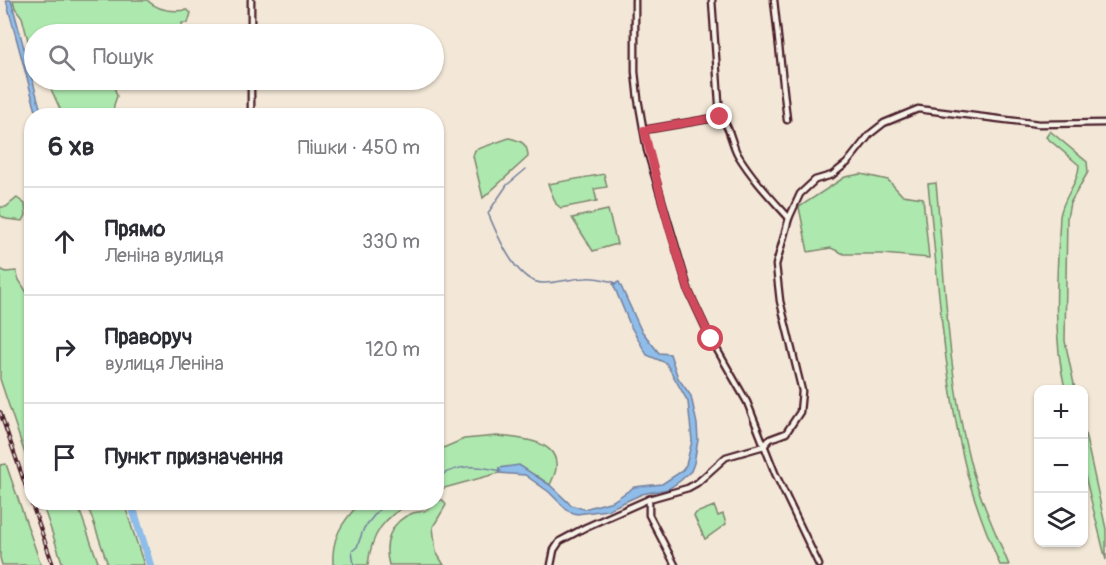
<!DOCTYPE html>
<html lang="uk">
<head>
<meta charset="utf-8">
<style>
	:root { --surface:#fff; --page:#f7f7f7; --text:#2b2b33; --muted:#7c7c81; --line:#e1e1e2 }
	body { margin:0; font-family:Pangolin,sans-serif; background:var(--page); color:var(--text) }
	.controls { position:absolute; right:18px; bottom:18px; display:grid; overflow:hidden; border-radius:12px; box-shadow:0 2px 4px #0004 }
	.controls button { width:54px; height:54px; display:grid; place-items:center; padding:0; border:0; border-bottom:2px solid var(--line); background:var(--surface); color:var(--text); font:30px sans-serif }
	.stop { position:absolute; width:18px; height:18px; margin:-14px; border:4px solid #d1495b; border-radius:50%; background:#fff }
	.stop.end { background:#d1495b; border-color:#fff; box-shadow:0 2px 6px #0008 }
	.list { margin:0; padding:0; list-style:none }
	h2 { display:flex; justify-content:space-between; align-items:center; height:78px; margin:0; padding:0 24px; font-size:26px }
	h2 small { font-size:20px; font-weight:400; color:var(--muted) }
	.list li { display:grid; grid-template-columns:39px 1fr auto; gap:18px; align-items:center; box-sizing:border-box; height:108px; padding:0 24px; border-top:2px solid var(--line) }
	.list b { display:block; font-size:22px; white-space:nowrap }
	.list p { margin:0; font-size:20px; white-space:nowrap; color:var(--muted) }
	.list em { font-size:20px; font-style:normal; color:var(--muted) }
	.icon { flex:none; width:33px; height:33px; fill:none; stroke:currentColor; stroke-width:2; stroke-linecap:round; stroke-linejoin:round }
	.map { position:relative; flex:none; width:1106px; height:565px; overflow:hidden }
	.search { position:absolute; background:var(--surface); box-shadow:0 2px 4px #0004; left:24px; top:24px; width:420px; height:66px; display:flex; align-items:center; gap:15px; box-sizing:border-box; padding:0 21px; border-radius:33px; color:var(--muted); font-size:22px }
	.panel { position:absolute; background:var(--surface); box-shadow:0 2px 4px #0004; left:24px; top:108px; width:420px; height:402px; border-radius:24px }
	.map>svg:first-child { display:block }
	.green { fill:#ade8ae; stroke:#7c846c; stroke-width:1.5 }
	.water { fill:#8fbde9; stroke:#737e9d; stroke-width:1.5 }
	.lines { fill:none; stroke-linecap:round; stroke-linejoin:round }
	.stream { stroke:#737e9d; stroke-width:1.5 }
	.river { stroke:#8fbde9; stroke-width:8 }
	.minor-casing { stroke:#4a1f2b; stroke-width:9 }
	.minor { stroke:#f7f3e8; stroke-width:4.5 }
	.rail-casing { stroke:#4a1f2b; stroke-width:4 }
	.rail { stroke:#f7f3e8; stroke-width:1.5; stroke-dasharray:4.5; stroke-linecap:butt }
	.route { stroke:#d1495b; stroke-width:8 }
</style>
</head>
<body>
<div class="map">
<svg width="1106" height="565" viewBox="0 0 1106 565">
	<rect width="100%" height="100%" fill="#f3e8d7"/>
	<filter id="ink" filterUnits="userSpaceOnUse"><feTurbulence type="fractalNoise" baseFrequency=".0167" numOctaves="2"/><feDisplacementMap in="SourceGraphic" scale="12" xChannelSelector="R" yChannelSelector="G"/><feConvolveMatrix kernelMatrix="1 2 1 2 8 2 1 2 1" color-interpolation-filters="sRGB"/></filter>
	<g filter="url(#ink)">
		<!-- green -->
		<g class="green">
			<path d="M13 0H147C158 11 173 12 187 10L191 13 188 23H182V34H165L157 30 151 34H34V64L22 17 15 8Z"/>
			<path d="M47 80H116L113 83 117 96 114 105 113 115H61L60 109Z"/>
			<path d="M1050 131 1087 162 1088 172 1070 203 1067 218 1065 341 1075 389H1065C1052 332 1057 275 1060 216 1063 197 1079 182 1079 165L1046 137Z"/>
			<path d="M509 138C521 141 528 143 528 157L483 198 473 156 475 150Z"/>
			<path d="M604 174 607 187 594 189 597 201 561 208 556 204 548 184Z"/>
			<path d="M861 174 888 180 902 195 923 198 929 258 882 254H844L831 248 808 252 799 207 845 177Z"/>
			<path d="M936 183C945 276 947 372 970 462 979 497 995 531 1009 565H1000C986 532 972 497 964 461 943 371 938 277 928 184Z"/>
			<path d="M17 198 25 204 26 215 23 221 6 219 0 215V207H6Z"/>
			<path d="M608 210 617 244 593 251 572 218Z"/>
			<path d="M0 269 6 272 16 271 19 280 31 299V472L0 379Z"/>
			<path d="M1084 429 1106 529V560L1084 472Z"/>
			<path d="M497 436C517 438 559 439 556 468 556 473 552 480 550 485L537 476 499 468V473L437 490 436 451 464 439Z"/>
			<path d="M6 464 41 565H2L0 558V465Z"/>
			<path d="M437 500H443L446 505 433 527 436 552 444 565H389C383 543 390 521 413 513 422 511 429 512 433 503L436 502Z"/>
			<path d="M42 503H77L99 565H63Z"/>
			<path d="M87 503H124L144 565H108Z"/>
			<path d="M360 503H411C384 517 371 534 368 565H333C331 538 342 522 360 503Z"/>
			<path d="M714 506 718 516 723 514 726 524 705 539 694 516 696 513Z"/>
		</g>
		<!-- water -->
		<g class="water">
			<path d="M6 0H11L42 115H37Z"/>
			<path d="M619 282 641 330 659 353 670 354 678 378 691 396 697 424 698 440 694 463 691 471 680 481 668 489 642 494 607 510 577 514 568 511 549 492 525 475 499 473V468L519 465 550 485 571 505 584 509 613 501 634 487 662 484 682 471 686 465 692 441 688 402 666 363 647 355 631 327 613 284Z"/>
		</g>
		<g class="lines">
			<!-- stream -->
			<g class="stream">
				<path d="M526 169 507 185 488 213C497 234 516 284 544 283 558 283 572 278 586 278 595 277 605 280 614 282L616 285"/>
				<path d="M436 477C462 464 474 465 501 471"/>
				<path d="M354 565 352 551 357 547 364 528 385 502"/>
			</g>
			<!-- river -->
			<path class="river" d="M131 502 150 565"/>
			<defs>
				<g id="minor">
					<path d="M635 0V72L638 99 647 150 689 292 711 339 747 402 775 473 819 565"/>
					<path d="M712 0 720 117C730 125 731 143 738 155 752 178 771 198 789 218"/>
					<path d="M774 0 787 120"/>
					<path d="M251 34V0"/>
					<path d="M251 116V80"/>
					<path d="M644 130 720 117"/>
					<path d="M649 499V515L675 565"/>
					<path d="M551 565 554 550 560 541 586 527 649 499 688 488 697 483 726 457 764 446 770 439 786 433 800 412 802 391 780 301 776 265 789 218 800 194 815 180 832 175 847 163 870 134 884 123 918 109 1039 124 1106 123"/>
				</g>
			</defs>
			<!-- minor casing -->
			<use href="#minor" class="minor-casing"/>
			<!-- minor -->
			<use href="#minor" class="minor"/>
			<defs>
				<path id="rail" d="M0 412 53 565"/>
			</defs>
			<!-- rail casing -->
			<use href="#rail" class="rail-casing"/>
			<!-- rail -->
			<use href="#rail" class="rail"/>
		</g>
	</g>
	<g class="lines" filter="url(#ink)">
		<!-- route -->
		<path class="route" d="M711 339 689 292 669 228 644 130 720 117"/>
	</g>
</svg>
<div class="controls">
<button>+</button>
<button>−</button>
<button><svg class="icon" aria-label="layers" viewBox="0 0 24 24"><path d="M12 4l9 5-9 5-9-5zM3 14l9 5 9-5"/></svg></button>
</div>
<div class="stop" style="left:711px;top:339px"></div>
<div class="stop end" style="left:720px;top:117px"></div>
<div class="search"><svg class="icon" aria-label="search" viewBox="0 0 24 24"><circle cx="10" cy="10" r="6"/><path d="M15 15l6 6"/></svg>Пошук</div>
<section class="panel">
<h2>6 хв<small>Пішки · 450 m</small></h2>
<ul class="list">
<li><svg class="icon" aria-label="ahead" viewBox="0 0 24 24"><path d="M12 20V5M6 11l6-6 6 6"/></svg><div><b>Прямо</b><p>Леніна вулиця</p></div><em>330 m</em></li>
<li><svg class="icon" aria-label="right" viewBox="0 0 24 24"><path d="M7 20v-9h11M14 6l5 5-5 5"/></svg><div><b>Праворуч</b><p>вулиця Леніна</p></div><em>120 m</em></li>
<li><svg class="icon" aria-label="arrive" viewBox="0 0 24 24"><path d="M6 21V4h12l-3 4 3 4H6"/></svg><div><b>Пункт призначення</b></div></li>
</ul>
</section>
</div>
</body>
</html>
